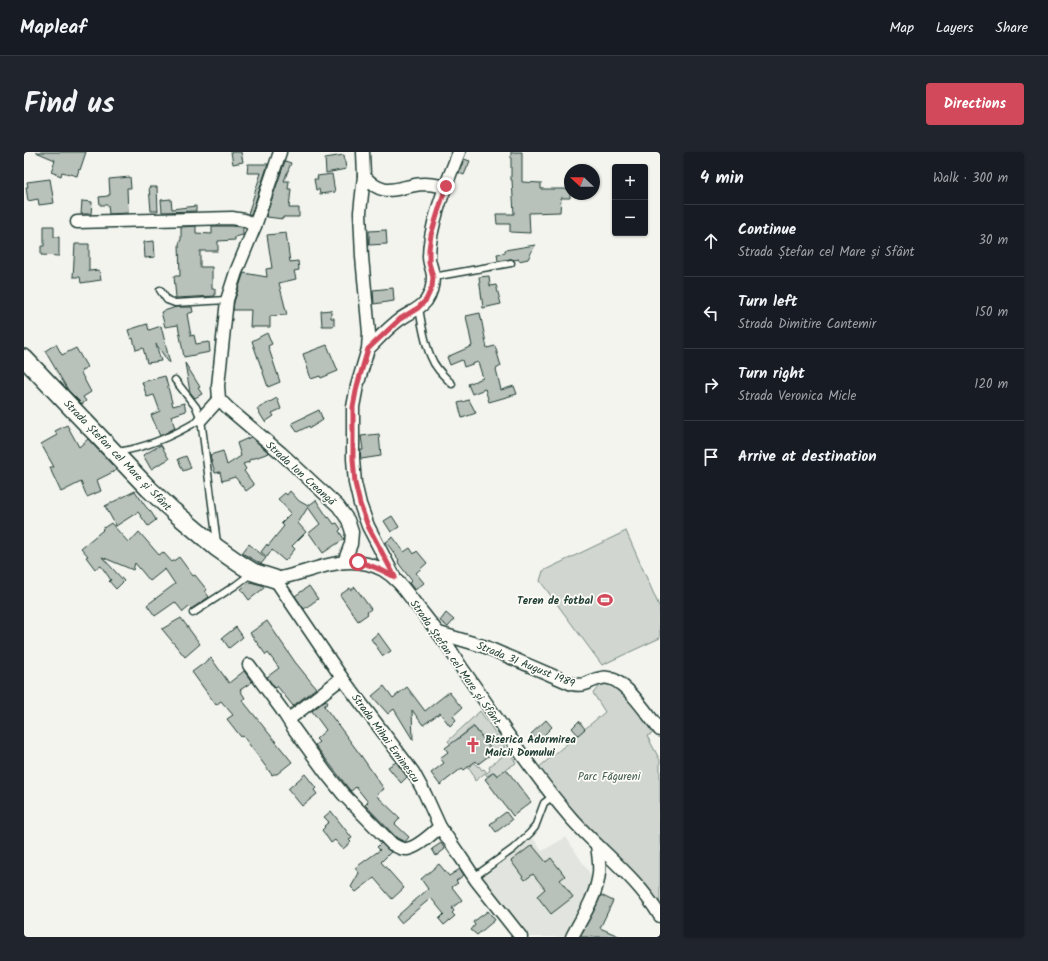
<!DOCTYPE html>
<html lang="en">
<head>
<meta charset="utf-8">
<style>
	:root { --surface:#171b24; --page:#20242c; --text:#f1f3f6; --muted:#9ea1a6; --line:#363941; --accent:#d1495b }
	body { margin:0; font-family:Kalam,sans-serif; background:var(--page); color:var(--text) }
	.controls { position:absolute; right:12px; top:12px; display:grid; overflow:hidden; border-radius:4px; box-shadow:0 1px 3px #0004 }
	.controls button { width:36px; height:36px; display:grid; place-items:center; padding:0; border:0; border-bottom:1px solid var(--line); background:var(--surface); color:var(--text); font:20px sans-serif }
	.compass { position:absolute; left:540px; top:12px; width:36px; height:36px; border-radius:50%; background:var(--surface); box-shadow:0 1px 3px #0004; rotate:292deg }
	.stop { position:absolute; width:12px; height:12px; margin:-9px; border:3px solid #d1495b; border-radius:50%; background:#fff }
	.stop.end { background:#d1495b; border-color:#fff; box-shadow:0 1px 4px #0008 }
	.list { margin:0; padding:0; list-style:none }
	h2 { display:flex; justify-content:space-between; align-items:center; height:52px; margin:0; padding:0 16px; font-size:17px }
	h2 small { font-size:13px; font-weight:400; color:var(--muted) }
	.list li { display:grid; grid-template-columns:26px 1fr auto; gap:12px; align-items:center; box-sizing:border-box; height:72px; padding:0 16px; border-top:1px solid var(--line) }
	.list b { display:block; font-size:15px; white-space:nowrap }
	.list p { margin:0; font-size:13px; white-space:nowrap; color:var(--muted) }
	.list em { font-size:13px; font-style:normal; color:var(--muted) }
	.icon { flex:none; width:22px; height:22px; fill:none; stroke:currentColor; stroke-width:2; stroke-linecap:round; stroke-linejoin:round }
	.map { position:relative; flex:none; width:636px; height:785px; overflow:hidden; border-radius:4px }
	header { display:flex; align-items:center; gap:24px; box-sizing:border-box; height:56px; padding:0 20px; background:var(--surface); border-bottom:1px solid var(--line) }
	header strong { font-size:19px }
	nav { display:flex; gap:22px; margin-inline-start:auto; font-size:14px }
	.intro { display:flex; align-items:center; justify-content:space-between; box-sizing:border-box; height:96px; padding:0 24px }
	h1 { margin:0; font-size:28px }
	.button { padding:10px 18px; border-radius:4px; background:var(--accent); color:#fff; font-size:14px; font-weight:700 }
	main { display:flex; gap:24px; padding:0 24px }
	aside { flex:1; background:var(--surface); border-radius:4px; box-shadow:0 1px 3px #0004 }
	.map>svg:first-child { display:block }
	.built { fill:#e2e5df }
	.green { fill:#d1d6d1; stroke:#788a82 }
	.building { fill:#b9c1bb; stroke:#1f3d34 }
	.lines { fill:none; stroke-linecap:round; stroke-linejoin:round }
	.lane-casing { stroke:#1f3d34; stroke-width:9 }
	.street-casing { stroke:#1f3d34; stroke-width:15 }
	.secondary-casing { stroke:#1f3d34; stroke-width:20 }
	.lane { stroke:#fdfcf7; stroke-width:6 }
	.street { stroke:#fdfcf7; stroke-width:12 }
	.secondary { stroke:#fdfcf7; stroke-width:17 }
	.route { stroke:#d1495b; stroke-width:5 }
	.labels { text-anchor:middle; stroke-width:3.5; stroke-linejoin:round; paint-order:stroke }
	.street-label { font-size:11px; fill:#1f3d34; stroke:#fdfcf7 }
	.poi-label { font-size:11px; font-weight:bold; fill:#1f3d34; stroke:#fdfcf7; text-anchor:end }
	.park-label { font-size:11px; fill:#435c53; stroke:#fdfcf7 }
</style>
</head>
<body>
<header>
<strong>Mapleaf</strong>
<nav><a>Map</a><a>Layers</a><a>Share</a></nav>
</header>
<div class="intro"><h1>Find us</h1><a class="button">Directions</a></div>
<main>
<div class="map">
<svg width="636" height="785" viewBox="0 0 636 785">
	<rect width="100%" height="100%" fill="#f4f4ef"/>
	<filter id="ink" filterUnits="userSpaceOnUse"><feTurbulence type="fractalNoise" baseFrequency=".025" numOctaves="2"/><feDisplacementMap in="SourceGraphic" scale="8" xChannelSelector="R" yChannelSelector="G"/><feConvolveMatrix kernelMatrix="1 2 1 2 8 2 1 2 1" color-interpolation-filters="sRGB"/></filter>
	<g filter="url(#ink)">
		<!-- built -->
		<path class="built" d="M542 685 570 728 541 785H503L458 726 509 686 518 699Z"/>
		<!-- green -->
		<g class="green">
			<path d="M602 379 636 456V486L578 513 516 429 519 419Z"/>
			<path d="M578 531 593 533 631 580 623 584 636 608V757L580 693 530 641 514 616 581 560 569 541Z"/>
			<path d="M456 559 481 595 471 603 460 588 462 586 460 583 458 584 449 574 431 589 448 612 450 610 454 615 455 614 458 618 460 617 463 621 466 618 465 615 485 599 492 611 473 623 470 620 463 624 461 621 451 629 448 621 424 589Z"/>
		</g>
		<!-- building -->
		<g class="building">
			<path d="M12 0H62L56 18 55 17 53 24 38 20 37 24 27 20 31 8Z"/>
			<path d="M207 0H217L219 10 209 12Z"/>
			<path d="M487 0H498V30L517 31V37H546V46H537L536 60 505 61 506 81 486 80V72H473L472 62H490L488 28H487Z"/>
			<path d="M320 3 322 17 302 21 301 6Z"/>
			<path d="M440 7 446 9 440 23 435 21Z"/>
			<path d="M261 9 267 11 260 29H265L264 37H267L265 56H275V65H259V67L243 65 242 64Z"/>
			<path d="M224 12H244L227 63 224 62 237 21H223Z"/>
			<path d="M308 22 311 40 296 42 295 37 292 38 290 27H294L293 24Z"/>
			<path d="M106 25 107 36H103L104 61 85 62 84 53H76L75 45 84 44V43H86L85 27Z"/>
			<path d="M26 27 30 51 15 53 14 47 4 49 2 35H4L3 30Z"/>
			<path d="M125 35H133L134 59H127Z"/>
			<path d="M147 47 148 57 172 54V59L138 60 137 48Z"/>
			<path d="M58 49 68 50 67 62H57Z"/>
			<path d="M20 74H30V85H35V104L17 103V94H20Z"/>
			<path d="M172 74V81L188 82V74H207L218 75 219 76V83L211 85V88L194 89V99H176V115H188V137H191V144L152 146 150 124H156L155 92 157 87V75Z"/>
			<path d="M362 78 363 92 345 93V79Z"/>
			<path d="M262 81 266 110 274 109 275 118 270 119 272 127 255 131 263 163 246 164V175H226L227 158H209L210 150 219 123 220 121 243 125 242 117 248 116 243 83Z"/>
			<path d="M130 89 131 105 121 106 120 90Z"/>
			<path d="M51 92H65V119L75 118 77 128 57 131 56 125H49Z"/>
			<path d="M511 93 504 107 495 109V107L490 108 487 107 474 109 473 102 481 101V98Z"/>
			<path d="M465 124 466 134 472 133 477 152 459 156 455 125Z"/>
			<path d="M369 136 370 149 350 152 349 138Z"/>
			<path d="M152 155H168L169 160 163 162 167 184 170 183 172 192 185 190 186 200 160 205 154 173 141 175 137 160Z"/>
			<path d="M307 158V166H310V174H298L297 159Z"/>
			<path d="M456 161 463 196 471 194 477 214 472 217 477 238 490 234 493 242 465 250 461 237 448 242 444 232 459 226 454 210 440 215 438 208 426 213 423 205 448 194 442 164Z"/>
			<path d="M123 172 125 178 137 174 146 211H145L132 192 137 209 123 211 119 196 112 198 109 186 107 187 104 178Z"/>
			<path d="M243 181 248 192 244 194 256 230 244 235 228 189Z"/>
			<path d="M32 192 38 203 52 196 63 215 57 219 58 220 57 221 67 240 59 245 62 249 58 252 44 238 21 199Z"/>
			<path d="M303 193 314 219 297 226 296 224 287 227 279 202Z"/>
			<path d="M161 211 176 235 174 236 178 242 171 246 166 240Z"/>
			<path d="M141 224 149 254 160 251 162 259 147 264 151 276 136 284 127 263 136 259 130 243 123 245 118 230Z"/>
			<path d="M253 246 257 257 248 261 250 264 241 270 233 257Z"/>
			<path d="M445 248 452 261 438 266 434 251Z"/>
			<path d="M295 258 299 268 286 276 285 274 273 280 268 271Z"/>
			<path d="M43 273 55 295 64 287 93 318 73 328 77 339 63 345 57 330 37 340 28 321 26 315H30L17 292 33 283 31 279Z"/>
			<path d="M355 282 357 304 337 307 336 298H339L337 284Z"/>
			<path d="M227 285 245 301 225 308V310L219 312 222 317 220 319 230 333 222 339 211 325 198 329 196 320 191 321 186 303 199 299 203 313 217 304 213 291Z"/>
			<path d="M137 293 145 307 127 317 119 303Z"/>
			<path d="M162 304 167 316 159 319 154 307Z"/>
			<path d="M111 339 122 355 127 360 132 368 124 374 114 360 92 374 81 354Z"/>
			<path d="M266 339 275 349 284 354 292 348 304 366 305 365 310 372 313 371 317 377 315 379 320 387 299 401 285 381 296 372 284 355 274 371 282 380 268 394 271 397 261 409 248 398 243 405 237 400 243 392 244 394 260 374 257 371 267 361 254 347 261 341 263 343Z"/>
			<path d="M368 364 375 375 367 380 360 369Z"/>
			<path d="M87 371 105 391 115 380 135 403 139 400 148 410 155 405 169 424 171 423 183 438 181 439 185 445 167 457 165 455 159 460 151 450 131 464 123 453 151 432 141 417 126 429 111 411 109 418 78 405 100 429 92 437 85 429 87 428 77 414 71 417 62 405 64 404 57 396 79 378 78 377Z"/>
			<path d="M369 385 380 400 386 396 390 402 393 399 403 411 392 421 400 431 391 438 385 431 388 429 375 412 374 409 375 408 362 390Z"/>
			<path d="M225 392 242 406 237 412 218 401Z"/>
			<path d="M226 430 238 433 240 436 225 448 217 437Z"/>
			<path d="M285 434 294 447 280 457 271 444Z"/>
			<path d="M331 435 347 457 343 460 344 462 334 469 316 443 326 436 327 438Z"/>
			<path d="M422 461 430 468 424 475 416 469Z"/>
			<path d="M157 466 176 492 161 505 138 477Z"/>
			<path d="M243 469 271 510 292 536 269 554 253 534 251 536 243 525 255 516 244 501 242 503 226 481Z"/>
			<path d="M212 475 219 485 205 496 198 486Z"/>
			<path d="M354 481 367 499 359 504 347 487Z"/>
			<path d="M187 506 205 531 220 519 228 530 216 538 221 546 218 548 268 610 253 622H250L248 623 219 584 217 585 203 567 209 563 197 549 192 553 168 520Z"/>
			<path d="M360 534 369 546 383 535 401 559 425 540 438 556 429 564 432 568 426 574 416 561 399 573 388 558 389 588 370 557 364 562 348 544Z"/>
			<path d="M302 548 304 551 300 554 338 605 360 637 352 643 376 666 371 672 385 685 381 690 373 686 341 653 344 650 332 635 327 639 325 637 291 593 295 590 292 587 302 578 288 559Z"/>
			<path d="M522 568 528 575 514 589 507 582Z"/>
			<path d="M555 569 561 577 554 583 548 576Z"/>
			<path d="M450 575 467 597 463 600 466 603 454 612 452 609 440 618 438 616 416 633 407 621 420 611 416 606 424 600 421 596Z"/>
			<path d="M372 610 383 625 377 631 364 615Z"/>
			<path d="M482 617 507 650 489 664 461 627 470 620 473 624Z"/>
			<path d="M281 622 292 636 290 638 293 642 278 654 264 637Z"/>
			<path d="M307 659 328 686 325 688 327 690 319 697 311 688 307 691 298 678 301 675 300 674 305 670 300 665Z"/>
			<path d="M482 660 488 668 472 680 466 672Z"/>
			<path d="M357 691 367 700 357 710 380 736 368 747 350 726 332 740 327 735 335 721 331 716 356 698 353 695Z"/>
			<path d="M417 691 421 697 412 704 408 697Z"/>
			<path d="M508 693 522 710 527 706 541 724 536 728 549 745 527 762 513 744 521 737 509 722 501 728 487 709Z"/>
			<path d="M415 712 425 724 436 717 440 723 432 729 434 731 428 735 438 748 428 756 430 759 428 761 431 764 420 773 415 767 420 762 407 746 377 771 372 765 404 737 397 727Z"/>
			<path d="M577 743 589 749 576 776 597 785H556Z"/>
			<path d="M464 759 471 768 453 783 447 778 451 773 449 770Z"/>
		</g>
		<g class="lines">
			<defs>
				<g id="lane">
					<path d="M409 125 487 111"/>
					<path d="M136 138 143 148 151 151 203 148"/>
					<path d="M395 156C398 173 400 190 407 205 411 216 420 224 428 232"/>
					<path d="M151 228 172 255 177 267 193 391"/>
					<path d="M92 300C124 296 151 283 177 267"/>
					<path d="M169 461 212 433 228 421"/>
					<path d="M450 725 489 697 506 681 511 675 520 651 529 644"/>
				</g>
				<g id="street">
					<path d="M256 0 231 74 212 120 203 148 194 234 195 247 205 257 257 301 314 354 324 368 328 380 327 392 320 410"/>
					<path d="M339 0 340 24 336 60 338 105 345 181 344 197 333 234 329 255V307L331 331 336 352 344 374 370 424"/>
					<path d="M340 24C362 49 374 33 400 32 407 32 415 34 422 34"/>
					<path d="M53 70 208 66 220 68 231 74"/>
					<path d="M344 197C354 187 364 176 375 168 384 161 395 158 402 149 406 143 409 133 409 125 409 118 405 112 405 105 405 73 423 30 435 0"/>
					<path d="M177 267 195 247"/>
					<path d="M415 481 462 495 548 532C565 535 564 528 578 526 598 521 624 564 636 578"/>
					<path d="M225 513 258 558 270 577 302 621 319 642 368 692C372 694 378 698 383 697 395 695 407 682 416 675"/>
					<path d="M265 567 318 526"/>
					<path d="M497 785 452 728 438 707 416 675 401 642 389 620 318 526 251 427C288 421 322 398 359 418 373 426 381 438 390 450 402 465 413 479 424 494 430 503 435 513 442 522 476 570 508 621 547 666 577 700 612 724 636 764"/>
					<path d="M548 785C558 765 573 744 575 721 576 712 574 702 573 693"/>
				</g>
				<path id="secondary" d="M0 206 125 337 149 359 193 396 216 412 229 420 251 427"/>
			</defs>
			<!-- lane casing -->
			<use href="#lane" class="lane-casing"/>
			<!-- street casing -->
			<use href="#street" class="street-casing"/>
			<!-- secondary casing -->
			<use href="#secondary" class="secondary-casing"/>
			<!-- lane -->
			<use href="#lane" class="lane"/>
			<!-- street -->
			<use href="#street" class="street"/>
			<!-- secondary -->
			<use href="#secondary" class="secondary"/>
		</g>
	</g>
	<g class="lines" filter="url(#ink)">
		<!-- route -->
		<path class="route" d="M334 410C348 413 358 418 371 425L344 374 336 352 331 331 329 307V255L333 234 344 197 376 167 394 156 402 148 408 135 409 125 405 111V97L407 83 422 34"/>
	</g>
	<!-- icons -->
	<defs>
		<symbol id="stadium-bare" viewBox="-9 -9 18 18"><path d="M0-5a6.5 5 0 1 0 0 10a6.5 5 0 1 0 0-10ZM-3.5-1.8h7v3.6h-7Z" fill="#d1495b" stroke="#fdfcf7" stroke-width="2.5" paint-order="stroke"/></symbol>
		<symbol id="church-bare" viewBox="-9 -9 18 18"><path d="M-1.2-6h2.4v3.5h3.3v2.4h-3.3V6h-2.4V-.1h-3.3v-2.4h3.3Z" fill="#d1495b" stroke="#fdfcf7" stroke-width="2.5" paint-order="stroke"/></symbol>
	</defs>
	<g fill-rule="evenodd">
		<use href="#stadium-bare" x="570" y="437" width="22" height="22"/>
		<use href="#church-bare" x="438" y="582" width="22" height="22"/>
	</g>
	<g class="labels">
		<!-- street labels -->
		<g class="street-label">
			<text transform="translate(94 303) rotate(46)" y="4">Strada Ștefan cel Mare și Sfânt</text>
			<text transform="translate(277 321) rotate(42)" y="4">Strada Ion Creangă</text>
			<text transform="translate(432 510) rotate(55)" y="4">Strada Ștefan cel Mare și Sfânt</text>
			<text transform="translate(502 512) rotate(22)" y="4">Strada 31 August 1989</text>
			<text transform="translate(362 586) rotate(54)" y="4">Strada Mihai Eminescu</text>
		</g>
		<!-- poi labels -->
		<g class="poi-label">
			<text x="569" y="452">Teren de fotbal</text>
			<text x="461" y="591" text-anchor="start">Biserica Adormirea<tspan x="461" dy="13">Maicii Domului</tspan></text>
		</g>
		<!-- park labels -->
		<g class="park-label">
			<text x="585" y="628">Parc Făgureni</text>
		</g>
	</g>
</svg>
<div class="controls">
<button>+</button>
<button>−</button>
</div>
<svg class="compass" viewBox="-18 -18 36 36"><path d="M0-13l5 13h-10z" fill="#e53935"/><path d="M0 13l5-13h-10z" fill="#9ea1a6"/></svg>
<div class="stop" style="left:334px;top:410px"></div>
<div class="stop end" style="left:422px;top:34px"></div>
</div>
<aside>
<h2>4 min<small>Walk · 300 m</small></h2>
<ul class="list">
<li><svg class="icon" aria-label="ahead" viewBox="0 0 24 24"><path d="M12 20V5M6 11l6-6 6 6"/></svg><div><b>Continue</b><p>Strada Ștefan cel Mare și Sfânt</p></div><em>30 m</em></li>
<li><svg class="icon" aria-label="left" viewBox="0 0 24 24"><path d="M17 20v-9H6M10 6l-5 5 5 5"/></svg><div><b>Turn left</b><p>Strada Dimitire Cantemir</p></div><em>150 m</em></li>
<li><svg class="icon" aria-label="right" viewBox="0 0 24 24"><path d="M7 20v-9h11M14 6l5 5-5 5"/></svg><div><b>Turn right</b><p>Strada Veronica Micle</p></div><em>120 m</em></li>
<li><svg class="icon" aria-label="arrive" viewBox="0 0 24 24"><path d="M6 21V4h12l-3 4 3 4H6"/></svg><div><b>Arrive at destination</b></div></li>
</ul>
</aside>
</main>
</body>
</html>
